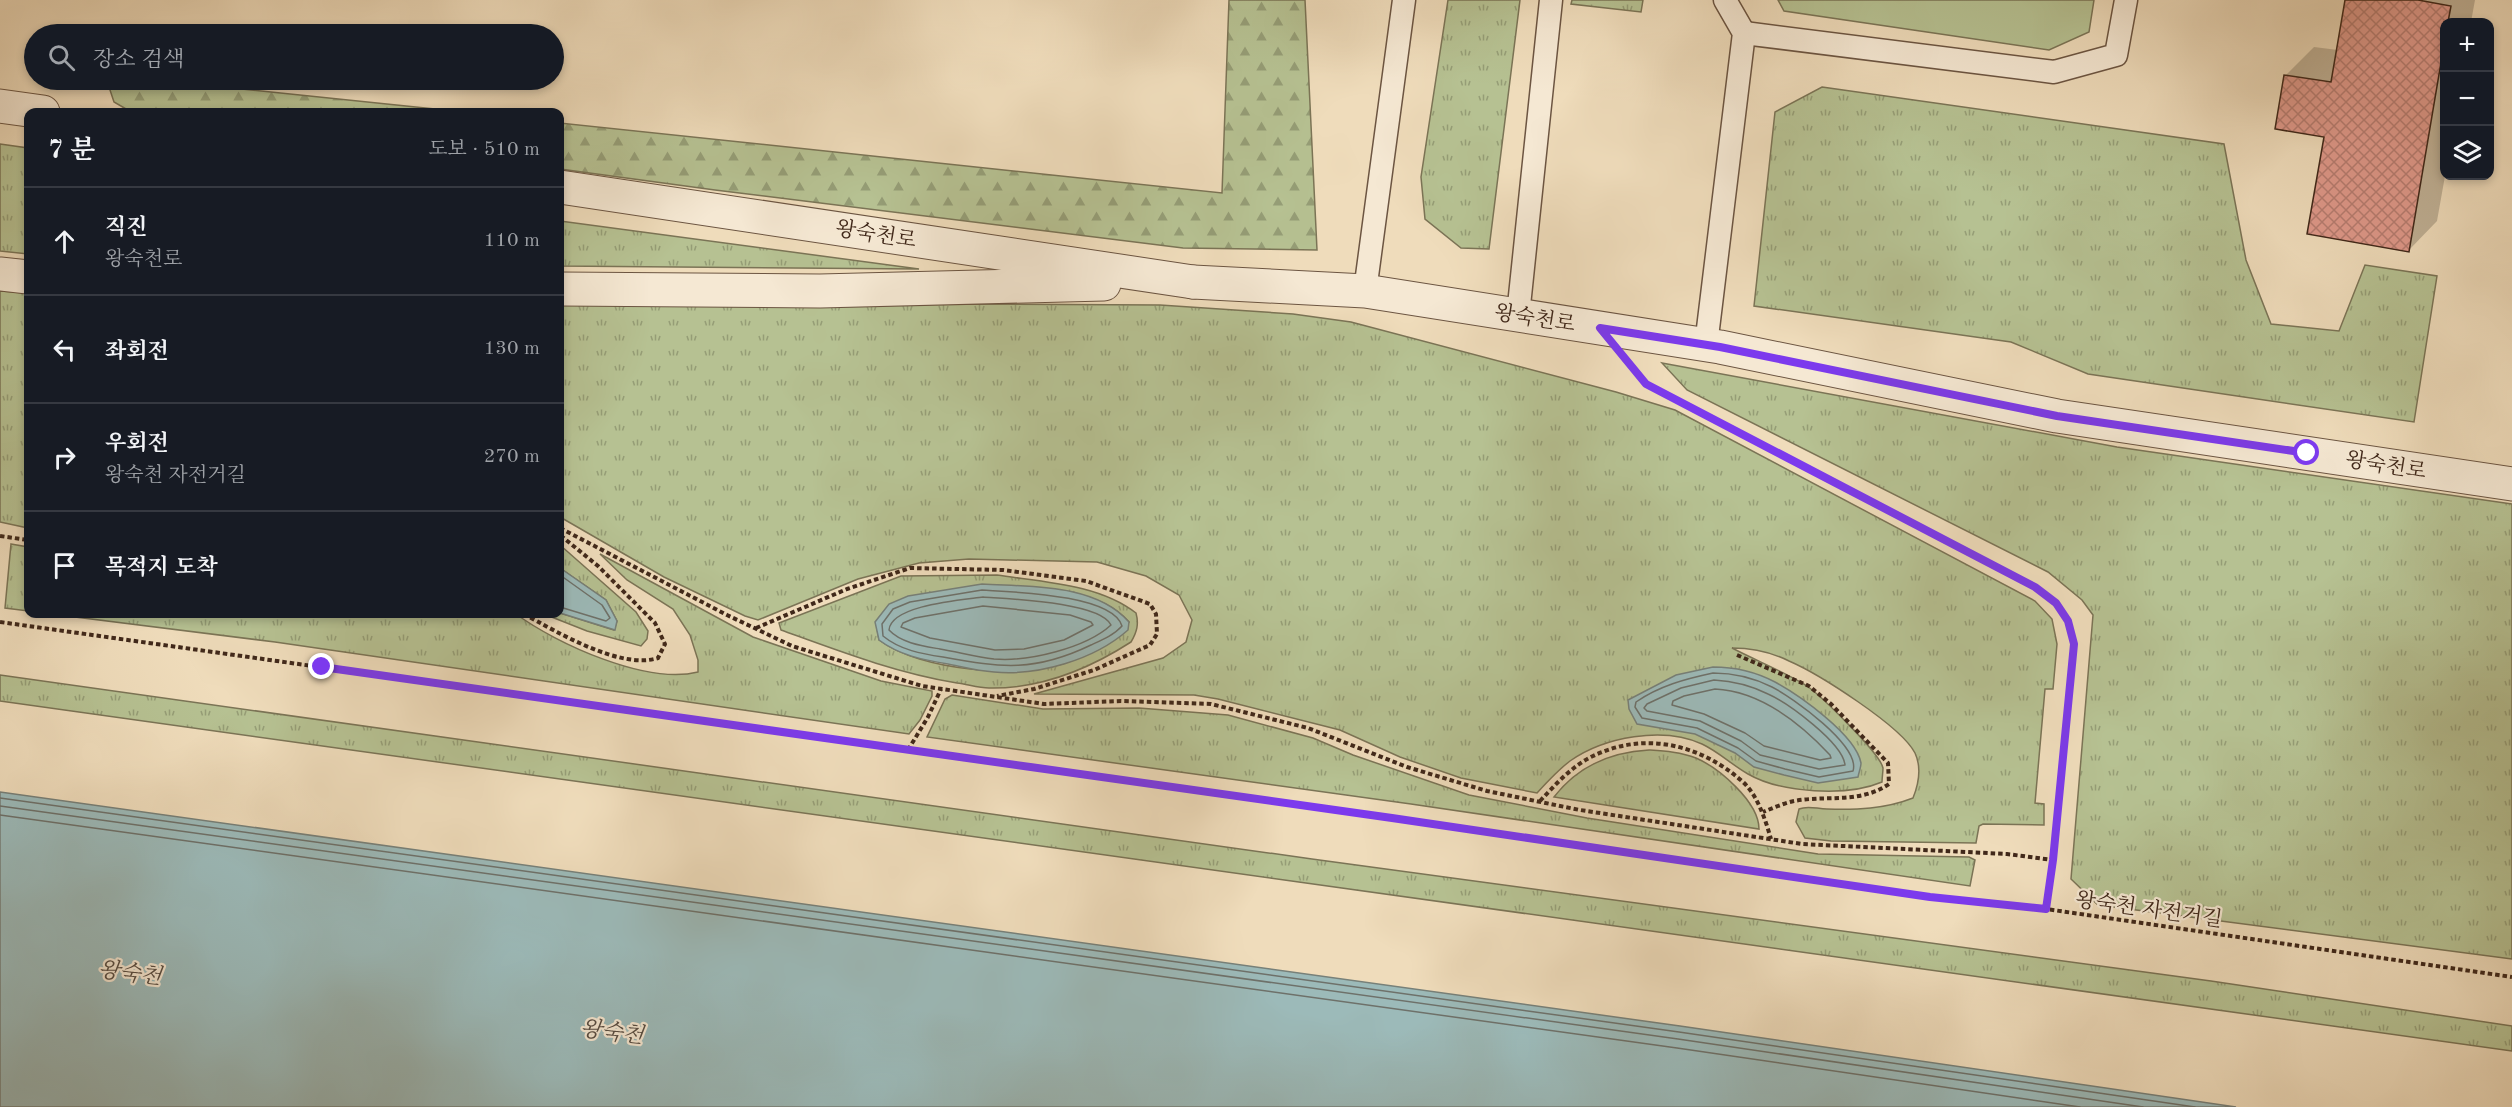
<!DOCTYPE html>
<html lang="ko">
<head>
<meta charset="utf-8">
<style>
	:root { --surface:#171b24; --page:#242831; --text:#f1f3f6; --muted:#9ea1a6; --line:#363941 }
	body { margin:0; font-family:"Old Standard TT","Noto Serif KR",serif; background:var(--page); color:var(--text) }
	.controls { position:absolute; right:18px; top:18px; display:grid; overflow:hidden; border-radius:12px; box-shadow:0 3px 9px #0003 }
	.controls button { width:54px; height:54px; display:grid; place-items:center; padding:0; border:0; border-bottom:2px solid var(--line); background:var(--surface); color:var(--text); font:30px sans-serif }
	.stop { position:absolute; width:18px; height:18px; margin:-14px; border:4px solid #7c3aed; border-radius:50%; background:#fff }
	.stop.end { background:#7c3aed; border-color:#fff; box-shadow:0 2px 6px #0008 }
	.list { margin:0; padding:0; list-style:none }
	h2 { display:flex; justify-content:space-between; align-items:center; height:78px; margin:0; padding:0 24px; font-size:26px }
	h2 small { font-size:20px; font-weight:400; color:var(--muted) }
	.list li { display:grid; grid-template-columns:39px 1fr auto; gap:18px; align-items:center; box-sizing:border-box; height:108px; padding:0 24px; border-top:2px solid var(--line) }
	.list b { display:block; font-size:22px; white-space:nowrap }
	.list p { margin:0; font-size:20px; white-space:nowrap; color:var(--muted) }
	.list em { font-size:20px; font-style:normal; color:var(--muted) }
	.icon { flex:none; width:33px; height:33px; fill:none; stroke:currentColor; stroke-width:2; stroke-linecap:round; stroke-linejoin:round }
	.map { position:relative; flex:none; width:2512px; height:1107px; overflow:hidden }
	.search { position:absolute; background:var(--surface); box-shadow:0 3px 9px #0003; left:24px; top:24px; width:540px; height:66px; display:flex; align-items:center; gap:15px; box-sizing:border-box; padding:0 21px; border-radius:33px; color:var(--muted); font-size:22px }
	.panel { position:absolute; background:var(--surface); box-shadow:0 3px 9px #0003; left:24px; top:108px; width:540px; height:510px; border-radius:12px }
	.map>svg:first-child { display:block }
	.grass { fill:url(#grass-tufts); stroke:#7b7456; stroke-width:1.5; fill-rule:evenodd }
	.forest { fill:url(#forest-firs); stroke:#7b7456; stroke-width:1.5 }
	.garden { fill:#b6c192; stroke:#7b7456; stroke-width:1.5 }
	.water { fill:#9cbab9; stroke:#778079; stroke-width:1.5 }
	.shadow { fill:#0003 }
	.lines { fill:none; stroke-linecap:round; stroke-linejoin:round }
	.shore { stroke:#6e716a; stroke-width:1.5 }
	.building { fill:url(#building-cross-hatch); stroke:#40281a; stroke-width:1.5 }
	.service-casing { stroke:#6c5542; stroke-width:25 }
	.minor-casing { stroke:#6c5542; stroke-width:35 }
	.tertiary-casing { stroke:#6c5542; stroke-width:35 }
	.path { stroke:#40281a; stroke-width:4; stroke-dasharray:4.5 3; stroke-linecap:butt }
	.service { stroke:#f5e8d3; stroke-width:22 }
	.minor { stroke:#f5e8d3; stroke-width:33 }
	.tertiary { stroke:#f5e8d3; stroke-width:33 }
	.route { stroke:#7c3aed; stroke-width:8 }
	.labels { text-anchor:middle; stroke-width:4.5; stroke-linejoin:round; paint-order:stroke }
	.street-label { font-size:21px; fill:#40281a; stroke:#f5e8d3 }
	.water-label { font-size:22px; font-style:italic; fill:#574c42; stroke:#f5e8d3 }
</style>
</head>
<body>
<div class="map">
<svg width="2512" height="1107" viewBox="0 0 2512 1107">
	<defs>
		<pattern id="grass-tufts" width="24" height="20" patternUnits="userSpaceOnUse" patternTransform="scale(1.5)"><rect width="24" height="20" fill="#b6c192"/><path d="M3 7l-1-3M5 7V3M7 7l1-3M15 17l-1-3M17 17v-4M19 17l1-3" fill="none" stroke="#959d76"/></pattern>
		<pattern id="forest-firs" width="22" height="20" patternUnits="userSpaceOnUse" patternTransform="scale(1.5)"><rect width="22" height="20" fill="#b6c192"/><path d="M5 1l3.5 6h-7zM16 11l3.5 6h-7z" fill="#959d76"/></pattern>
		<pattern id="building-cross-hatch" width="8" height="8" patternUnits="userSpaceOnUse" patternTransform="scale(1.5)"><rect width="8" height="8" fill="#df998b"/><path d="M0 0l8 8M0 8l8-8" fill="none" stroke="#b67d71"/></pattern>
	</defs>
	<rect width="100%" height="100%" fill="#efdcbb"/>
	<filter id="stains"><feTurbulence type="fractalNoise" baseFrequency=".00333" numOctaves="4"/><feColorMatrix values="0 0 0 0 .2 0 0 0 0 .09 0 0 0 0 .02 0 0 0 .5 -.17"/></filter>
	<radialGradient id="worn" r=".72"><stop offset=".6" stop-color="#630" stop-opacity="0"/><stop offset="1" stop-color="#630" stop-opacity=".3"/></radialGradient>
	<!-- grass -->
	<g class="grass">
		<path d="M1448 0H1520L1489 249 1461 248 1425 219 1421 177Z"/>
		<path d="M1572 0H1643L1641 12 1571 4Z"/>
		<path d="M1822 87 2224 144 2246 260 2271 324 2339 331 2365 265 2437 276 2414 422 2088 374 2011 342 1754 306 1775 112Z"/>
		<path d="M0 144 28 148V254L0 251Z"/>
		<path d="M560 221 919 269 560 266Z"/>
		<path d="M0 291 28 293V528L0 522Z"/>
		<path d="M560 302 1160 305 1293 314 1351 322 1616 392 1675 410 2035 601 2052 619 2057 644 2053 689H2045L2035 803 2044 804V825L1983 824 1979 826 1976 843 1831 841 1805 838 1796 822 1799 809C1808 805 1817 809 1827 809 1856 810 1885 809 1913 798 1919 783 1922 768 1915 753 1901 726 1819 674 1789 661 1771 652 1751 648 1732 648 1757 661 1783 671 1807 686 1821 696 1880 753 1883 768 1883 772 1882 778 1882 782 1847 797 1781 793 1748 774 1732 765 1719 752 1702 744 1663 726 1604 737 1570 761 1558 770 1547 782 1537 793L1461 778 1400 757 1340 730 1218 699 1194 695 1034 694 1163 658 1186 642 1192 620 1179 595 1146 576 1097 562 969 559 919 563 858 579 758 620 745 616 664 577 560 517Z"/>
		<path d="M1662 363 2117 447 2512 504V959L2098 905 2071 879 2093 615 2082 600 2048 572 1687 390Z"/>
		<path d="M11 544 28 547V611L5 608Z"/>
		<path d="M560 545 636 612 648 631 647 639 641 646 587 631 544 614 560 613 614 630 617 621 606 600 560 568Z"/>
		<path d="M600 554 753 637 881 681 932 691V696L920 720 909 734 275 642 51 614H516C557 644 647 685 698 672V660L690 635 673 609 627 580Z"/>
		<path d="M997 575C1043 582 1099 584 1136 613 1139 624 1137 632 1131 642 1089 669 1040 689 989 688 978 688 967 684 957 683 896 673 839 651 781 630L779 623 901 576ZM1075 593C1096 599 1114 605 1129 622 1112 633 1089 654 1071 661 1023 680 920 671 879 640L876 622 889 605Z"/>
		<path d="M0 675 1312 859 2211 981 2512 1026V1051L0 701Z"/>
		<path d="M952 695 1043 709 1139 708 1228 715 1313 738 1353 755 1469 795 1587 818 1818 854 1969 857 1975 860 1970 886 1411 804 927 737 945 699Z"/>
		<path d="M1649 750C1664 751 1681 752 1696 758 1719 768 1759 802 1759 829L1554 797C1578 766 1611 752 1649 750Z"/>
	</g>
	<!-- forest -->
	<g class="forest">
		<path d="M1229 0H1305L1317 250 1183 248 715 190 560 169V123L1222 193Z"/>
		<path d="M120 80H156L464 112H153L126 109 114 102 110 90Z"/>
	</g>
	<!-- garden -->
	<path class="garden" d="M1778 0H2094L2089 32 2049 50 1784 11Z"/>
	<!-- water -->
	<g class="water">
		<path d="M560 568 606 600 617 621 615 630 560 613Z"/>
		<path d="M982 584C1029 587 1095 583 1129 622L1128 630C1094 660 1038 676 994 672 978 671 963 667 948 664 923 660 899 655 879 640L875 622 889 604 908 596Z"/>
		<path d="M1713 667C1734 667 1756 672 1775 682 1799 695 1856 735 1861 763 1861 767 1859 772 1858 777L1818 783 1784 775 1754 767 1735 753 1695 734 1637 724 1629 709 1628 700 1676 675Z"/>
		<path d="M0 792 1680 1026 2236 1107H0Z"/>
	</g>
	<!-- shadow -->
	<path class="shadow" d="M2346 0H2475L2471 22H2444L2445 176 2437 221 2409 250 2286 75 2314 47 2338 50Z"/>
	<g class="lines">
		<!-- shore -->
		<g class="shore">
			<path d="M560 575 602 605 610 618 606 621 560 607"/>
			<path d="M982 590C1011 592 1112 594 1122 626 1114 635 1102 640 1091 645 1035 672 1002 668 943 657 922 654 900 650 883 636L882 624 893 609 910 602Z"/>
			<path d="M983 597C1009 599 1100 602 1111 625 1086 648 1028 662 994 659 976 657 958 652 940 649 923 646 901 643 889 630 891 605 962 600 983 597Z"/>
			<path d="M983 606 1070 615 1091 622 1093 625 1064 640 1024 649 995 650 930 638 901 627 903 623 915 618Z"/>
			<path d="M1713 673C1733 673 1754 678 1772 687 1792 697 1861 746 1853 771L1819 777 1785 769 1756 761 1738 748 1697 728 1642 718 1635 707 1636 702C1659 686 1685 679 1713 673Z"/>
			<path d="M1714 680C1732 681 1752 686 1768 694 1788 703 1843 743 1845 765L1819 769 1760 755 1741 741 1700 721 1647 711 1644 708 1647 704 1681 688Z"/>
			<path d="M1715 689C1761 691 1800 723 1830 755L1831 758 1820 760 1764 746 1745 733 1704 714 1672 705 1673 701 1684 696Z"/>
			<path d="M0 798 1679 1032 2195 1107"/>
			<path d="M0 806 1678 1039 2143 1107"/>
			<path d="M0 815 1677 1048 2080 1107"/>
		</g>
	</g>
	<!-- building -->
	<path class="building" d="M2345 0H2418L2451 6 2448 22H2444V45L2409 252 2307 234 2324 137 2275 129 2284 75 2331 82Z"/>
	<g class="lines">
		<defs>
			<g id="service">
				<path d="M1744 33 2054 72 2116 55 2126 0"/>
				<path d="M1365 291 1404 0"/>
				<path d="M1518 315 1551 0"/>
				<path d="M1706 345 1744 33 1725 0"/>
			</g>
			<path id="minor" d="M1193 282 1365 291 1720 347 2057 416 2512 484"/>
			<g id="tertiary">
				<path d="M0 106 43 112"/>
				<path d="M560 187 1193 282"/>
				<path d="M0 274 28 277"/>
				<path d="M560 289 820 291 1104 284"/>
			</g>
		</defs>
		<!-- service casing -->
		<use href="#service" class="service-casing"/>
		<!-- minor casing -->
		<use href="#minor" class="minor-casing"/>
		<!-- tertiary casing -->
		<use href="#tertiary" class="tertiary-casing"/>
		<!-- path -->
		<g class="path">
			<path d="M1637 373 1646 384 2035 587 2056 603 2068 621 2074 644 2053 860 2046 909"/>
			<path d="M560 528 727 615 792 646 922 686 1044 704 1121 701 1211 704 1308 728 1407 767 1487 791 1580 810 1802 844 2007 854 2053 860"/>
			<path d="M0 536 28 540"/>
			<path d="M524 614C557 632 620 670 658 658L665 644 655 623 598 566 560 535"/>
			<path d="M0 622 1392 818 1930 897 2046 909 2512 977"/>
			<path d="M756 628 847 589 910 568 1003 570 1086 581 1150 604 1156 614 1157 634 1150 645 1094 670 1034 689 997 696"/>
			<path d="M1737 655 1809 686 1831 704 1888 763 1889 784C1860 804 1826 795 1794 801 1784 803 1773 808 1763 812"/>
			<path d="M908 750 928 717 941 689"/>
			<path d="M1540 801C1556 784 1572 766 1593 756 1645 731 1700 744 1743 782 1758 796 1765 819 1771 839"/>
		</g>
		<!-- service -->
		<use href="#service" class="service"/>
		<!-- minor -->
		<use href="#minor" class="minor"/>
		<!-- tertiary -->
		<use href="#tertiary" class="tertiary"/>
	</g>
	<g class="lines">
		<!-- route -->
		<path class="route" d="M322 667 1392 818 1930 897 2046 909 2053 860 2074 644 2068 621 2056 603 2035 587 1646 384 1600 328 1720 347 2057 416 2307 453"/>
	</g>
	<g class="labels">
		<!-- street labels -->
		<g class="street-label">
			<text transform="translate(876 234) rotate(9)" y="7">왕숙천로</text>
			<text transform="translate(1535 318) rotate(9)" y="7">왕숙천로</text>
			<text transform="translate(2386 465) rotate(9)" y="7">왕숙천로</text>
			<text transform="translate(2149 909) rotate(8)" y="7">왕숙천 자전거길</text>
		</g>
		<!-- water labels -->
		<g class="water-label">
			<text transform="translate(130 972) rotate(7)" y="8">왕숙천</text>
			<text transform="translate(612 1031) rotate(7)" y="8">왕숙천</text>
		</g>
	</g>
	<rect width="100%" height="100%" filter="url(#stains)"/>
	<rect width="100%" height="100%" fill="url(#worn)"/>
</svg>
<div class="controls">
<button>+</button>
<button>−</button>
<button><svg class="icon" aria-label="layers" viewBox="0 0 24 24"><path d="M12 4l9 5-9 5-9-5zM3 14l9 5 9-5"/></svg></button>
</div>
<div class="stop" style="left:2307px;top:453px"></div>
<div class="stop end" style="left:322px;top:667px"></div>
<div class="search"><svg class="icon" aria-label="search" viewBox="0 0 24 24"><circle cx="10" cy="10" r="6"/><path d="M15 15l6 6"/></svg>장소 검색</div>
<section class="panel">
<h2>7 분<small>도보 · 510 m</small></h2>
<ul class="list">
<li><svg class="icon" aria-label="ahead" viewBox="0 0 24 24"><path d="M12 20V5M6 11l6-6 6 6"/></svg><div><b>직진</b><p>왕숙천로</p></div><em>110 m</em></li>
<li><svg class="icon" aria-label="left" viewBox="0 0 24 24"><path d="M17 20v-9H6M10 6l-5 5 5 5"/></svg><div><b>좌회전</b></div><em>130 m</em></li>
<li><svg class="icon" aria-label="right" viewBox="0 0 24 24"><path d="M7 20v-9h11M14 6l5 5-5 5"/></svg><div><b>우회전</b><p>왕숙천 자전거길</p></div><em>270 m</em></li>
<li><svg class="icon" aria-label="arrive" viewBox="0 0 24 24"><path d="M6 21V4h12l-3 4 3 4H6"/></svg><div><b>목적지 도착</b></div></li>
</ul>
</section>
</div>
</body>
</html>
